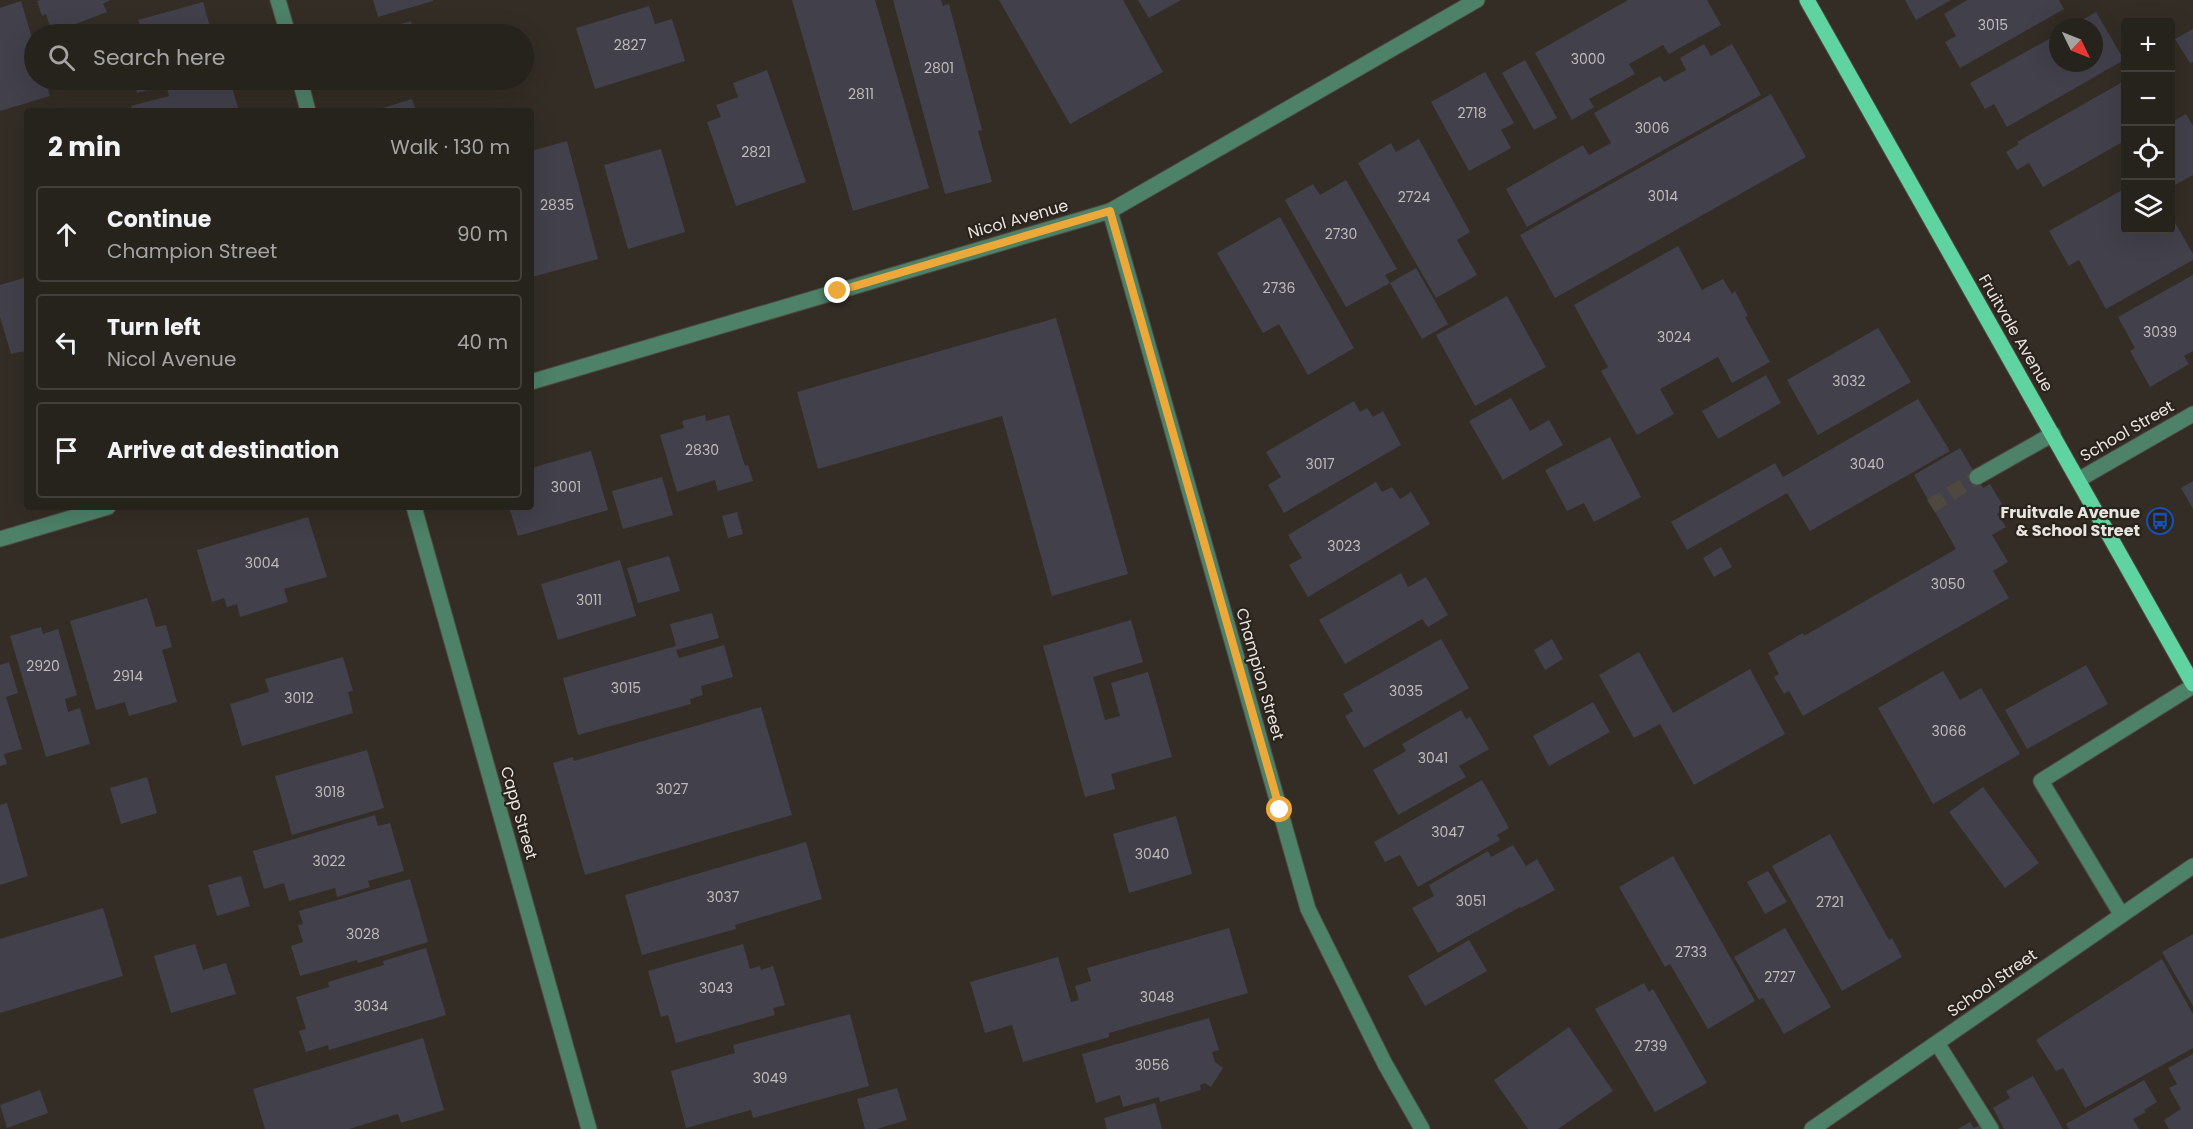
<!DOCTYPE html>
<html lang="en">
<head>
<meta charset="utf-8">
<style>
  body { margin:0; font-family:Poppins,sans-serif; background:#2e2a25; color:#f1f3f6 }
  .controls { position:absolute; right:18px; top:18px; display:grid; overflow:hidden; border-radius:6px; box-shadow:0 6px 24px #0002 }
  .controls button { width:54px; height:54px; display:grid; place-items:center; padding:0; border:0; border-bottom:2px solid #423f3b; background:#26221c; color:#f1f3f6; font:30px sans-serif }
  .compass { position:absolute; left:2049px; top:18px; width:54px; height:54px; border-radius:50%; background:#26221c; box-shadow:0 6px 24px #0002; rotate:133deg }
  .stop { position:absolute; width:18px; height:18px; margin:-14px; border:4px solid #eca93a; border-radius:50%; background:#fff }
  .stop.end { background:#eca93a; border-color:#fff; box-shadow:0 2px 6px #0008 }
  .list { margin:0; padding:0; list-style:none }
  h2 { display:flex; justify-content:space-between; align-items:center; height:78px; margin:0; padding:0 24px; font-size:26px }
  h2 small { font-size:20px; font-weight:400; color:#a4a4a3 }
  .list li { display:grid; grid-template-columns:39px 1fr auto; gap:18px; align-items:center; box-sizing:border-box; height:96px; margin:0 12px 12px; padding:0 12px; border:2px solid #423f3b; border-radius:6px }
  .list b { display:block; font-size:22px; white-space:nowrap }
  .list p { margin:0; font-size:20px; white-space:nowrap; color:#a4a4a3 }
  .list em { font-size:20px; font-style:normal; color:#a4a4a3 }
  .icon { flex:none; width:33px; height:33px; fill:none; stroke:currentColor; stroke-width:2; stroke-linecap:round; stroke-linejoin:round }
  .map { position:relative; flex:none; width:2193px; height:1129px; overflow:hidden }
  .search { position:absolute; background:#26221c; box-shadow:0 6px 24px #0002; left:24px; top:24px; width:510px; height:66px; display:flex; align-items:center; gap:15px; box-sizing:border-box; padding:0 21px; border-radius:33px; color:#a4a4a3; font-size:22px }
  .panel { position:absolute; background:#26221c; box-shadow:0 6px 24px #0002; left:24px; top:108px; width:510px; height:402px; border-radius:6px }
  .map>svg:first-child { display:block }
  .building { fill:#42414b }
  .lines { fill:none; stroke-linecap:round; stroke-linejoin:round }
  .minor-tunnel { stroke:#4e4841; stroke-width:15; stroke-dasharray:15 8; stroke-linecap:butt }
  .minor-casing { stroke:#504a43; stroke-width:17 }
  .major-casing { stroke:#504a43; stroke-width:17 }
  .minor { stroke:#4d8168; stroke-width:15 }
  .major { stroke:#5fd4a0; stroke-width:15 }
  .route { stroke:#eca93a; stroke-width:8 }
  .labels { text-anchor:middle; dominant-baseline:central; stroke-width:4.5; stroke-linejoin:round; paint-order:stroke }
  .number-label { font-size:14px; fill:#bebbba }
  .street-label { font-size:16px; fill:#e8e4df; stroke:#29231c }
  .poi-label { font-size:16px; font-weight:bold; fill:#e8e4df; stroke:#29231c; text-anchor:end }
</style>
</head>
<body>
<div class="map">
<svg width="2193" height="1129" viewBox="0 0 2193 1129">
  <rect width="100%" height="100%" fill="#332d25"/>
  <g class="building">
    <path d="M 40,0 L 110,0 L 103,4 L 107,12 L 52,33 L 46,14 L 42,16 L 37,1 Z"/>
    <path d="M 373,0 L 433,0 L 433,1 L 378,17 Z"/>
    <path d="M 792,0 L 875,0 L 929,188 L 853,211 Z"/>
    <path d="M 893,0 L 941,0 L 943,6 L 949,4 L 982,130 L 978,131 L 992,182 L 945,194 Z"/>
    <path d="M 999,0 L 1123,0 L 1163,72 L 1070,124 Z"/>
    <path d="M 1138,0 L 1181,0 L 1149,18 Z"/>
    <path d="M 1628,0 L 1707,0 L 1721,25 L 1669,54 L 1663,45 L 1629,64 L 1635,74 L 1589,99 L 1594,107 L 1572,120 L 1535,53 Z"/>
    <path d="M 1905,0 L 1951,0 L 1916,20 Z"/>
    <path d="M 1967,0 L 2059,0 L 2064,9 L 1960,68 L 1945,42 L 1956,36 L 1944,14 Z"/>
    <path d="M 21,1 L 34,45 L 34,80 L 45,80 L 50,96 L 0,111 L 0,8 Z"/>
    <path d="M 203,2 L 212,34 L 143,34 L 138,20 Z"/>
    <path d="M 649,6 L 655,24 L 672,19 L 685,61 L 595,89 L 576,28 Z"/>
    <path d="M 2096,12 L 2124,60 L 2007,127 L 1994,104 L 1985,109 L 1970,83 L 2058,34 L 2058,63 L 2094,63 L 2094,27 L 2070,27 Z"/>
    <path d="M 411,21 L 413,29 L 422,27 L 425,34 L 367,34 Z"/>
    <path d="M 2193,29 L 2193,62 L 2190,63 L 2175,39 Z"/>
    <path d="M 1704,44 L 1711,56 L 1732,44 L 1761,95 L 1527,227 L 1506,189 L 1583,145 L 1589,155 L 1611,143 L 1594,113 L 1660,76 L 1664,82 L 1686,70 L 1680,58 Z"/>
    <path d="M 1525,60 L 1557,118 L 1534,130 L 1502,73 Z"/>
    <path d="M 767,70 L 806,182 L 736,206 L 707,122 L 721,117 L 716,105 L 738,97 L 733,83 Z"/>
    <path d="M 1485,72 L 1514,123 L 1501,130 L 1511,148 L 1469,171 L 1431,102 Z"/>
    <path d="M 134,80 L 230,80 L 239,111 L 132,111 L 131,106 L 169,96 L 166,85 L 137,93 Z"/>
    <path d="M 360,80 L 392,80 L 363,89 Z"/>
    <path d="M 2126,80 L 2126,140 L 2043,187 L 2029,163 L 2017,170 L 2006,152 L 2019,144 L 2017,142 Z"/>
    <path d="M 1771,94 L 1806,157 L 1555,298 L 1520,235 Z"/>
    <path d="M 412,99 L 416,111 L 376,111 L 376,110 Z"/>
    <path d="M 2186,114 L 2193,126 L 2193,175 L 2173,186 L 2170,182 L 2170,123 Z"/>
    <path d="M 1419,139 L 1470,232 L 1457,240 L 1477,275 L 1436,298 L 1358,163 L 1391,143 L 1396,152 Z"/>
    <path d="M 567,141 L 598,259 L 532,277 L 531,151 Z"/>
    <path d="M 661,149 L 685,232 L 628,249 L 604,165 Z"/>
    <path d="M 1346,180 L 1397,269 L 1385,275 L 1390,283 L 1346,307 L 1285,200 L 1313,184 L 1320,195 Z"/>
    <path d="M 2126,188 L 2126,230 L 2170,230 L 2170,214 L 2193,254 L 2193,260 L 2106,309 L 2079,260 L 2069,266 L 2049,231 Z"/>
    <path d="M 1280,217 L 1354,348 L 1308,375 L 1279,324 L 1263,333 L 1217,253 Z"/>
    <path d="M 1678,246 L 1702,290 L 1723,279 L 1732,294 L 1735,291 L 1748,316 L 1745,317 L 1770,362 L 1732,383 L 1718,357 L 1660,389 L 1674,414 L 1637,435 L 1601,371 L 1608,367 L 1574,305 Z"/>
    <path d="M 1416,268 L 1448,324 L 1422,339 L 1390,283 Z"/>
    <path d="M 2193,275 L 2193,351 L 2184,356 L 2189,364 L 2150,387 L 2130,351 L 2135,348 L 2118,317 Z"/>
    <path d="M 27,277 L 27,356 L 25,351 L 11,354 L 0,317 L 0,285 Z"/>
    <path d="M 1507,296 L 1546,367 L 1475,406 L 1436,335 Z"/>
    <path d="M 1056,318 L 1128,574 L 1052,596 L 1002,416 L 818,469 L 797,392 Z"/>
    <path d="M 1878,328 L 1911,382 L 1818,435 L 1787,380 Z"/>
    <path d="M 1766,375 L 1781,403 L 1718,439 L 1702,411 Z"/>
    <path d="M 1511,398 L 1530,431 L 1549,420 L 1563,445 L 1503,480 L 1469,421 Z"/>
    <path d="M 1918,399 L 1950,451 L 1810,531 L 1787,493 L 1687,550 L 1671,522 L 1775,463 L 1783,477 Z"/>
    <path d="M 1354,401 L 1360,412 L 1367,408 L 1373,417 L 1383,411 L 1401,445 L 1284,513 L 1268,485 L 1281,477 L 1266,452 Z"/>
    <path d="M 705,415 L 706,421 L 729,415 L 745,466 L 748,465 L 753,481 L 718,491 L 715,480 L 677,492 L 660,435 L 684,428 L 682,421 Z"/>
    <path d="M 1610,437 L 1641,497 L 1594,522 L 1584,503 L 1567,511 L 1545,470 Z"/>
    <path d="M 1960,448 L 1983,488 L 1990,484 L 2005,509 L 1997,514 L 2006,527 L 1992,535 L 2008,562 L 1993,571 L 2009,598 L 1803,716 L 1789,691 L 1784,694 L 1774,677 L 1779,674 L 1768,653 L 1803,633 L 1804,636 L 1956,549 L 1914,475 Z"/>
    <path d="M 591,451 L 608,510 L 518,536 L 509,507 L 531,507 L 531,468 Z"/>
    <path d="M 662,477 L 673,515 L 623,529 L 612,491 Z"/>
    <path d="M 2193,481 L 2193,509 L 2181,488 Z"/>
    <path d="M 1376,482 L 1382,492 L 1392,487 L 1400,499 L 1411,492 L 1430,524 L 1308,597 L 1289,565 L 1302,558 L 1288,535 Z"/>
    <path d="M 737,512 L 743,534 L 728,538 L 722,516 Z"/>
    <path d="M 308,517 L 327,577 L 284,589 L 288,602 L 240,617 L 237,604 L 227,607 L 224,598 L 212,602 L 197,550 Z"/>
    <path d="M 1721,547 L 1732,567 L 1714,577 L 1703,558 Z"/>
    <path d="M 669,556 L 680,591 L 638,603 L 627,568 Z"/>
    <path d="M 620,560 L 636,616 L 558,640 L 541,584 Z"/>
    <path d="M 1401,573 L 1408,587 L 1426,577 L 1448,615 L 1428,627 L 1422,619 L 1345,664 L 1319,620 Z"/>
    <path d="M 147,598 L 156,627 L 166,625 L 172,647 L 162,650 L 177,702 L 129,716 L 125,702 L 96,710 L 70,621 Z"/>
    <path d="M 712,613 L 719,638 L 676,650 L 679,658 L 724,645 L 733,677 L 701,686 L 703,695 L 690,699 L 691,704 L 578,735 L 563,678 L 676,646 L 670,624 Z"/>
    <path d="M 1131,620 L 1143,662 L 1093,677 L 1105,720 L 1120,716 L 1111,683 L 1148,672 L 1172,757 L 1111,774 L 1115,789 L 1085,797 L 1043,646 Z"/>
    <path d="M 41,627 L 43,634 L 58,629 L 77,695 L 65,699 L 68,712 L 80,708 L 90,744 L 46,757 L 10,636 Z"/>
    <path d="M 1441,639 L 1469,688 L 1364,748 L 1345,716 L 1353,711 L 1343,694 Z"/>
    <path d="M 1552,639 L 1563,659 L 1545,670 L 1534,650 Z"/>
    <path d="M 1639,652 L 1673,713 L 1750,669 L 1785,734 L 1694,785 L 1660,724 L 1634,738 L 1599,675 Z"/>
    <path d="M 343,657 L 353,691 L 348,692 L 353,713 L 242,746 L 230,704 L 269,692 L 265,679 Z"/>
    <path d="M 9,662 L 18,693 L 6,697 L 22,749 L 4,754 L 7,764 L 0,766 L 0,665 Z"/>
    <path d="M 2086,665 L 2108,704 L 2027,749 L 2005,710 Z"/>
    <path d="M 1943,671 L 1960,700 L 1981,688 L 2020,754 L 1933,804 L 1878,708 Z"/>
    <path d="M 1593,702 L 1610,732 L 1549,766 L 1533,736 Z"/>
    <path d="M 761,707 L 792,815 L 585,875 L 553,763 L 573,757 L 574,761 Z"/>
    <path d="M 1461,710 L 1466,719 L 1470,717 L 1489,749 L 1459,766 L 1466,777 L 1398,815 L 1373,770 L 1406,751 L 1402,744 Z"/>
    <path d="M 367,750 L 384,808 L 292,835 L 275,776 Z"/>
    <path d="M 147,777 L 157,813 L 121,824 L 110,788 Z"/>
    <path d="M 1482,780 L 1509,828 L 1497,835 L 1500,840 L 1418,887 L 1400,855 L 1385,862 L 1374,842 Z"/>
    <path d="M 1983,787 L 2039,863 L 2005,888 L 1949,812 Z"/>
    <path d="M 7,803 L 28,876 L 0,885 L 0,805 Z"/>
    <path d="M 375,815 L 378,826 L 390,823 L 404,871 L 368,881 L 370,887 L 337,897 L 335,888 L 289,901 L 284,883 L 264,889 L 253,851 Z"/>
    <path d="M 1176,816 L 1192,874 L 1129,893 L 1113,834 Z"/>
    <path d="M 1830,834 L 1889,940 L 1892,938 L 1902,957 L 1842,991 L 1772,866 Z"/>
    <path d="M 806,842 L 822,899 L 735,925 L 736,929 L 642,955 L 625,895 Z"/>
    <path d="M 1513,845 L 1526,866 L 1537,859 L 1555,890 L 1521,908 L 1520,907 L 1438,953 L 1412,908 L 1434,896 L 1429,885 L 1488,851 L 1491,857 Z"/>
    <path d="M 1673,856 L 1755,1001 L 1708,1029 L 1670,964 L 1665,967 L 1619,887 Z"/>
    <path d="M 1768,871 L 1787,902 L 1765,914 L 1747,882 Z"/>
    <path d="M 241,876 L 250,906 L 217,916 L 208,885 Z"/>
    <path d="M 410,879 L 428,942 L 358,963 L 357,960 L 300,976 L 291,946 L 303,942 L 298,925 L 303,924 L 299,911 Z"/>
    <path d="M 103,908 L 123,976 L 0,1013 L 0,939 Z"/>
    <path d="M 1229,928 L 1248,993 L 1109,1033 L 1109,1037 L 1023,1062 L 1012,1025 L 985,1033 L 970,982 L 1058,957 L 1071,1002 L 1079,1000 L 1075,986 L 1091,981 L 1087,968 Z"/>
    <path d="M 1785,928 L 1831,1007 L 1784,1034 L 1763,998 L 1759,1000 L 1734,957 Z"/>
    <path d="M 2193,934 L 2193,1006 L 2162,952 Z"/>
    <path d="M 1469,940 L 1487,971 L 1425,1006 L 1408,976 Z"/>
    <path d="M 195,944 L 203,970 L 226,963 L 236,994 L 171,1013 L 154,956 Z"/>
    <path d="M 743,944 L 750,969 L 760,966 L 761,970 L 773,966 L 785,1005 L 773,1008 L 775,1015 L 676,1043 L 668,1015 L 661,1017 L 648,971 Z"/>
    <path d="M 426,948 L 446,1015 L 329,1050 L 328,1045 L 306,1052 L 299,1031 L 306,1029 L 296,997 L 329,987 L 328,982 L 384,965 L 383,961 Z"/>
    <path d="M 2162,959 L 2193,1014 L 2193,1048 L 2085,1108 L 2063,1068 L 2056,1071 L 2036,1040 Z"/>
    <path d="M 1644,983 L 1649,992 L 1653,989 L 1707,1083 L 1655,1112 L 1595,1009 Z"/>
    <path d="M 850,1014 L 869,1086 L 753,1118 L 751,1110 L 686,1128 L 671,1071 L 735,1053 L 733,1045 Z"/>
    <path d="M 1209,1018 L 1219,1050 L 1212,1052 L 1215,1062 L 1223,1068 L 1211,1087 L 1205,1083 L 1200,1085 L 1201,1090 L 1160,1102 L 1159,1097 L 1123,1107 L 1120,1095 L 1096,1103 L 1082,1054 Z"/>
    <path d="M 1569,1027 L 1613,1091 L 1558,1129 L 1528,1129 L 1494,1080 Z"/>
    <path d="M 423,1038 L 444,1110 L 401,1123 L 398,1114 L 349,1129 L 265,1129 L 253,1089 Z"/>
    <path d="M 2193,1054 L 2193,1129 L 2169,1129 L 2164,1120 L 2181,1109 L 2169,1088 L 2177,1084 L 2168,1068 Z"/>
    <path d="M 2033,1076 L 2063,1129 L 2004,1129 L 1993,1108 L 2010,1098 L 2006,1091 Z"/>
    <path d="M 2144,1080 L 2157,1102 L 2144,1110 L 2146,1112 L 2133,1119 L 2139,1129 L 2069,1129 L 2066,1124 Z"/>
    <path d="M 897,1088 L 907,1120 L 877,1129 L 865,1129 L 857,1099 Z"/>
    <path d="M 40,1090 L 48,1113 L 7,1128 L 0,1105 Z"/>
    <path d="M 1155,1103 L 1162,1129 L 1107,1129 L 1104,1118 Z"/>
    <path d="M 1970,1122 L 1974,1128 L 1980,1125 L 1982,1129 L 1958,1129 Z"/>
  </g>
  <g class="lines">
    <path class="minor-tunnel" d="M 1931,506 L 1977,477"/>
    <defs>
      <g id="minor">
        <path d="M 278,0 L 288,34"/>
        <path d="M 300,80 L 308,111"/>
        <path d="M 1110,211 L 1308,909 L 1385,1064 L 1422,1129"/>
        <path d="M 531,382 L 1110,211 L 1477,0"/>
        <path d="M 1977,477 L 2053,434"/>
        <path d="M 2078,480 L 2193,414"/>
        <path d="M 414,507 L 589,1129"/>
        <path d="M 0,539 L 108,507"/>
        <path d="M 2121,914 L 2041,781 L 2193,686"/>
        <path d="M 1937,1043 L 1991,1129"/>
        <path d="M 1812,1129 L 2193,866"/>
      </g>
      <path id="major" d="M 1807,0 L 2193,684"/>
    </defs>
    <use href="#minor" class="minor-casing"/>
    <use href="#major" class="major-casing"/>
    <use href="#minor" class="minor"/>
    <use href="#major" class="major"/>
  </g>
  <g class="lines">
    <path class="route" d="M 838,291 L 1110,211 L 1280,810"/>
  </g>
  <defs>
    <symbol id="bus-ring" viewBox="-11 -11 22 22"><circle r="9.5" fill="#29231c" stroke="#1a4fb4" stroke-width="1.5"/><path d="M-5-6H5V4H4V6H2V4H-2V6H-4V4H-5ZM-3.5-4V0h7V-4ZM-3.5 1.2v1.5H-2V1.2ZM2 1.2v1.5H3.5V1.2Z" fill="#1a4fb4"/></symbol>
  </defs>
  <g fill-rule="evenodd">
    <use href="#bus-ring" x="2145" y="506" width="30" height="30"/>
  </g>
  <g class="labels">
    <g class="number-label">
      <text x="1993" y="25">3015</text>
      <text x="630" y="45">2827</text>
      <text x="1588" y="59">3000</text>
      <text x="939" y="68">2801</text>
      <text x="861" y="94">2811</text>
      <text x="1472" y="113">2718</text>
      <text x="1652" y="128">3006</text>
      <text x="756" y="152">2821</text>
      <text x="1663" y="196">3014</text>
      <text x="1414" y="197">2724</text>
      <text x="557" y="205">2835</text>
      <text x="1341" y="234">2730</text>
      <text x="1279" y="288">2736</text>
      <text x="2160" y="332">3039</text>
      <text x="1674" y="337">3024</text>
      <text x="1849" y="381">3032</text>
      <text x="702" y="450">2830</text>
      <text x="1320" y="464">3017</text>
      <text x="1867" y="464">3040</text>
      <text x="566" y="487">3001</text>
      <text x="1344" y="546">3023</text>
      <text x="262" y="563">3004</text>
      <text x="1948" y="584">3050</text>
      <text x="589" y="600">3011</text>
      <text x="43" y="666">2920</text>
      <text x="128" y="676">2914</text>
      <text x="626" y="688">3015</text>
      <text x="1406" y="691">3035</text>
      <text x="299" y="698">3012</text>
      <text x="1949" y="731">3066</text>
      <text x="1433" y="758">3041</text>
      <text x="672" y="789">3027</text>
      <text x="330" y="792">3018</text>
      <text x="1448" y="832">3047</text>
      <text x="1152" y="854">3040</text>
      <text x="329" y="861">3022</text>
      <text x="723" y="897">3037</text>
      <text x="1471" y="901">3051</text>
      <text x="1830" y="902">2721</text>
      <text x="363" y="934">3028</text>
      <text x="1691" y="952">2733</text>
      <text x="1780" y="977">2727</text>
      <text x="716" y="988">3043</text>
      <text x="1157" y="997">3048</text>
      <text x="371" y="1006">3034</text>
      <text x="1651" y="1046">2739</text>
      <text x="1152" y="1065">3056</text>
      <text x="770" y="1078">3049</text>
    </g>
    <g class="street-label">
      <text transform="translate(1018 219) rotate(-16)">Nicol Avenue</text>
      <text transform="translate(2016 333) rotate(60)">Fruitvale Avenue</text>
      <text transform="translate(2127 431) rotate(-30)">School Street</text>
      <text transform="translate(1260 674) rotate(74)">Champion Street</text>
      <text transform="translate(519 813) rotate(74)">Capp Street</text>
      <text transform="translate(1992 983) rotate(-35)">School Street</text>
    </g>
    <g class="poi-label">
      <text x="2140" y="512">Fruitvale Avenue<tspan x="2140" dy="18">&amp; School Street</tspan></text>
    </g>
  </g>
</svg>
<div class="controls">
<button>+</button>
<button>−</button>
<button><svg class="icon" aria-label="locate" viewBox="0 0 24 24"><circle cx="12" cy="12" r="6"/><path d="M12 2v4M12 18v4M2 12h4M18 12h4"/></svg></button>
<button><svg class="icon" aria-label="layers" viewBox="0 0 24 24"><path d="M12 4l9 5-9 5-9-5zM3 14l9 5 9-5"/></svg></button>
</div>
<svg class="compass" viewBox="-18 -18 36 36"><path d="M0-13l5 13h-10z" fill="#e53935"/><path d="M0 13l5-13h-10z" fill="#a4a4a3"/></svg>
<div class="stop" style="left:1280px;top:810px"></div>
<div class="stop end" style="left:838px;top:291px"></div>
<div class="search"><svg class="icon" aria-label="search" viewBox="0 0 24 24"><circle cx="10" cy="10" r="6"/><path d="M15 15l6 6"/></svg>Search here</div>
<section class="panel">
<h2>2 min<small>Walk · 130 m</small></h2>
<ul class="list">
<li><svg class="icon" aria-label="ahead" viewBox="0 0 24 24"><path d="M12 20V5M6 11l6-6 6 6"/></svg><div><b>Continue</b><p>Champion Street</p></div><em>90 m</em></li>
<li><svg class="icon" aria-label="left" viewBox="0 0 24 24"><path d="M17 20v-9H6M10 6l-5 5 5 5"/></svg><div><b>Turn left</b><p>Nicol Avenue</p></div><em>40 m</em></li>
<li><svg class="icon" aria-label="arrive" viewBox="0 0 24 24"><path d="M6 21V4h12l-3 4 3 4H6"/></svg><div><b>Arrive at destination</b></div></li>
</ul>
</section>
</div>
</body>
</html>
